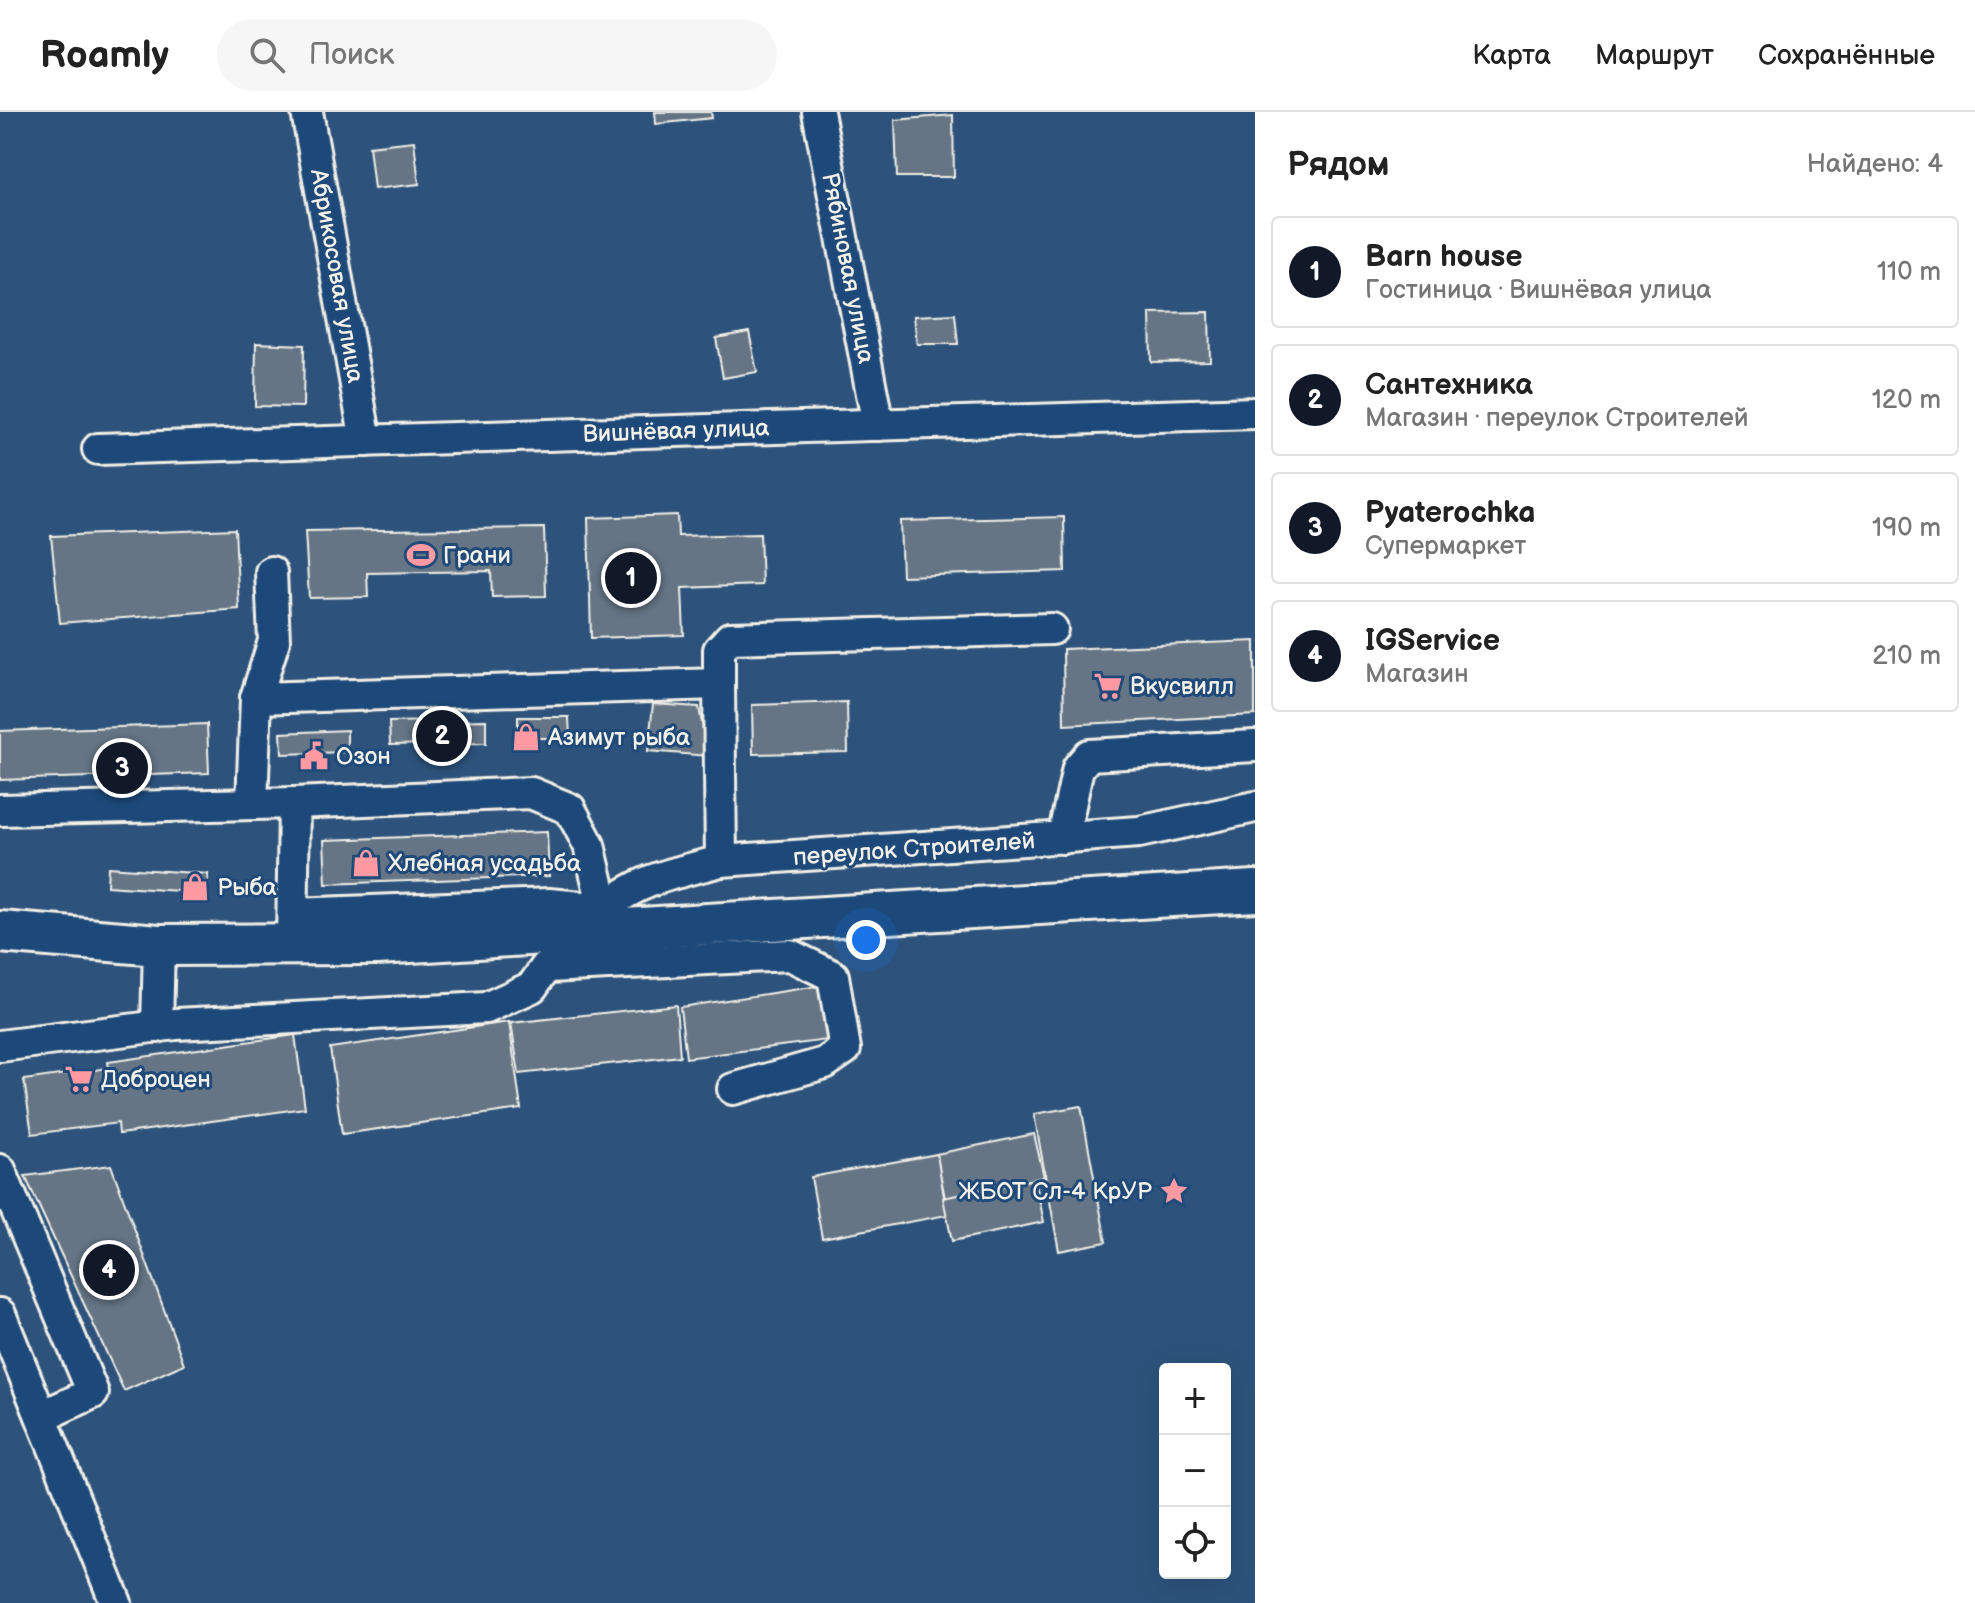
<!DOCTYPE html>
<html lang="ru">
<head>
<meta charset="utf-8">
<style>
  body { margin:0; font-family:"Balsamiq Sans",sans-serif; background:#f6f6f6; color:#222 }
  .controls { position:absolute; right:24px; bottom:24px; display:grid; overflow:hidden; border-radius:8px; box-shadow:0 8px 32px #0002 }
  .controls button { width:72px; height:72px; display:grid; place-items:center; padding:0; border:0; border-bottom:2px solid #e0e0e0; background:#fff; color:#222; font:40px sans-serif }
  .you { position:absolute; left:866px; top:828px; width:28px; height:28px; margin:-20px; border:6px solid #fff; border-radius:50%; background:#1a73e8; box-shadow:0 0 0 12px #1a73e833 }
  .badge { display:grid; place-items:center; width:52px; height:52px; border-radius:50%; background:#111827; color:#fff; font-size:26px; font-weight:700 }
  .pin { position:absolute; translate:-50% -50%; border:4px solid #fff; box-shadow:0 2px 8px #0006 }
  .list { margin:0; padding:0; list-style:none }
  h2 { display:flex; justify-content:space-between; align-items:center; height:104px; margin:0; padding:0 32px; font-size:34px }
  h2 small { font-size:26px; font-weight:400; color:#767676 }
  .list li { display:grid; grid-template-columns:52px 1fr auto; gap:24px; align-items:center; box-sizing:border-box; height:112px; margin:0 16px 16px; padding:0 16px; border:2px solid #e0e0e0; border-radius:8px }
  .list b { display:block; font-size:30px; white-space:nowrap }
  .list p { margin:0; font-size:26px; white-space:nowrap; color:#767676 }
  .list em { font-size:26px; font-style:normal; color:#767676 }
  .icon { flex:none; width:44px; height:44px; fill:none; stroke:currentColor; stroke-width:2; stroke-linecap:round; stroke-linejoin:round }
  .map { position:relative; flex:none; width:1255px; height:1491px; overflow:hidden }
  header { display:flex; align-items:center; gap:48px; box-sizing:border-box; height:112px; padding:0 40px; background:#fff; border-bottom:2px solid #e0e0e0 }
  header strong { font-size:38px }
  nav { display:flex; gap:44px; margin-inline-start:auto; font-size:28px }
  .search { width:560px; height:72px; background:#f6f6f6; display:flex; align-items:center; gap:20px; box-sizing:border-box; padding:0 28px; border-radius:44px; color:#767676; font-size:30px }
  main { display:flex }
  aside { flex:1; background:#fff }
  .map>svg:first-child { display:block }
  .building { fill:#657585; stroke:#f4f1e8; stroke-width:2 }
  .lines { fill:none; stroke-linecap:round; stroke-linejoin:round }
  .minor-casing { stroke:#f4f1e8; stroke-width:36 }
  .major-casing { stroke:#f4f1e8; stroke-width:46 }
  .minor { stroke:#1f4a7a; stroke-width:30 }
  .major { stroke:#1f4a7a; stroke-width:40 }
  .labels { text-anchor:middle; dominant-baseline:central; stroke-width:6; stroke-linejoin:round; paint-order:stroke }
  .street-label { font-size:24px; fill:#f4f1e8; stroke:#1f4a7a }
  .poi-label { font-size:24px; fill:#f4f1e8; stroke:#1f4a7a; text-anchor:start }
</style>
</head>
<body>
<header>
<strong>Roamly</strong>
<div class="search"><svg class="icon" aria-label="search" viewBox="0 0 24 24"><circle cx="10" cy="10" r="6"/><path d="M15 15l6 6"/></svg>Поиск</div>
<nav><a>Карта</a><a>Маршрут</a><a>Сохранённые</a></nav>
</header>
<main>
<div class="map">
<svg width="1255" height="1491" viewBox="0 0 1255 1491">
  <rect width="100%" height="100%" fill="#2d537c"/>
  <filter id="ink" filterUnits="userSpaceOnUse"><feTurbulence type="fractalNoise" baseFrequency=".0125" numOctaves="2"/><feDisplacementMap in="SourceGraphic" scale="16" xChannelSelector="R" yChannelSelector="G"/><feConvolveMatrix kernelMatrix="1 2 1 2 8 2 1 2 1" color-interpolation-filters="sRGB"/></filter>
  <g filter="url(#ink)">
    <g class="building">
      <path d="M 655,0 L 711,0 L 712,6 L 656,12 Z"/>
      <path d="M 953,3 L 954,65 L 897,65 L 895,8 Z"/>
      <path d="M 414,29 L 419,72 L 374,77 L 369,34 Z"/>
      <path d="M 1209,200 L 1210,249 L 1151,250 L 1150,201 Z"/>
      <path d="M 955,202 L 958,232 L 917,232 L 914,204 Z"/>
      <path d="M 749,220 L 757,260 L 723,266 L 716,226 Z"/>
      <path d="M 256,231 L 304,233 L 303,295 L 255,294 Z"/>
      <path d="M 677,403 L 678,424 L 760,422 L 762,473 L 682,476 L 684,523 L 591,526 L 588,406 Z"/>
      <path d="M 1064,405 L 1065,459 L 902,464 L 900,409 Z"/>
      <path d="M 544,416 L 546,484 L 492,485 L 491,459 L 367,461 L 368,485 L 309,486 L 305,419 Z"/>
      <path d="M 235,417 L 239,497 L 60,511 L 51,424 Z"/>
      <path d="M 1255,529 L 1255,603 L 1064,613 L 1063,537 Z"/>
      <path d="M 847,590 L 848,640 L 753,642 L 752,593 Z"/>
      <path d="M 653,592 L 699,595 L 708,644 L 648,639 Z"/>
      <path d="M 518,605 L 569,605 L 570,626 L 518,626 Z"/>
      <path d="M 486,608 L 486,631 L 390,633 L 389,610 Z"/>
      <path d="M 207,612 L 209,661 L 0,668 L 0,619 Z"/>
      <path d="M 347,618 L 347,640 L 282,642 L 281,621 Z"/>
      <path d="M 547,720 L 549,764 L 326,772 L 324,728 Z"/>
      <path d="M 108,755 L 208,762 L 208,781 L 107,774 Z"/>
      <path d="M 819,874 L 828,928 L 686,946 L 680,895 Z"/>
      <path d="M 676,893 L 680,944 L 519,962 L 511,911 Z"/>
      <path d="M 509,910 L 521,997 L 342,1022 L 330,936 Z"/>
      <path d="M 295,923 L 305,996 L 119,1022 L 118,1011 L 32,1022 L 24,968 L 109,956 L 108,950 Z"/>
      <path d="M 1081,994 L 1106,1130 L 1059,1139 L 1034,1002 Z"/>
      <path d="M 1034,1022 L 1044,1065 L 945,1086 L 936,1042 Z"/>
      <path d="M 937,1042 L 947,1103 L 822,1126 L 811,1065 Z"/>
      <path d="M 111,1053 L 184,1252 L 124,1279 L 25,1064 Z"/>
      <path d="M 1035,1067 L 1044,1110 L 952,1129 L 943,1086 Z"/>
    </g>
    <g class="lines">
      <defs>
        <g id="minor">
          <path d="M 307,0 L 366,329"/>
          <path d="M 818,0 L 878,313"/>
          <path d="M 98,337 L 1255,301"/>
          <path d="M 719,572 L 719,538 L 730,526 L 1052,517"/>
          <path d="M 256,586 L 719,572 L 721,749"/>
          <path d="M 252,692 L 256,586 L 274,529 L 271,460"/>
          <path d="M 0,698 L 294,691"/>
          <path d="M 1063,726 L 1078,656 L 1089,643 L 1255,634"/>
          <path d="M 292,831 L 294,691 L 531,681 L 570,697 L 589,733 L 604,797 L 549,792 L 293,802"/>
          <path d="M 549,855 L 790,843 L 833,864 L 845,937 L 825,951 L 733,977"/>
          <path d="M 157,915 L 159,833"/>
          <path d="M 0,934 L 176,912 L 486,896 L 532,875 L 546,855 L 605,820 L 604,797 C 637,767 679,760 721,749 L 1139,720 L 1255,695"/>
          <path d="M 0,1058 L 93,1281 L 42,1304"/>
          <path d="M 0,1202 L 116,1491"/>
        </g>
        <path id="major" d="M 0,820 L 159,833 L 377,832 L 1255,779"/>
      </defs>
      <use href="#minor" class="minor-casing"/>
      <use href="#major" class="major-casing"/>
      <use href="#minor" class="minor"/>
      <use href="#major" class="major"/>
    </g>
  </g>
  <defs>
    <symbol id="stadium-bare" viewBox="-9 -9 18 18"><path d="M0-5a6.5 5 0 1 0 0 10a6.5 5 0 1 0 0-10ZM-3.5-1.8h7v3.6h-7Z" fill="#ff9aa2" stroke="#1f4a7a" stroke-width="2.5" paint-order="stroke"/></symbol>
    <symbol id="supermarket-bare" viewBox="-9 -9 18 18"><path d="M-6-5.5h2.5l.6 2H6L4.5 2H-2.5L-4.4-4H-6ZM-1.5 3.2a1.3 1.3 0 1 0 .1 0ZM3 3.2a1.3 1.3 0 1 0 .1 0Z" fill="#ff9aa2" stroke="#1f4a7a" stroke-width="2.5" paint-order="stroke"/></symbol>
    <symbol id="shop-bare" viewBox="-9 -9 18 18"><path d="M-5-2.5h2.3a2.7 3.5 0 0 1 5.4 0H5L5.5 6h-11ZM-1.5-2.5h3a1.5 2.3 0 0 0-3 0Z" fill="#ff9aa2" stroke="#1f4a7a" stroke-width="2.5" paint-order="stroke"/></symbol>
    <symbol id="civic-bare" viewBox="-9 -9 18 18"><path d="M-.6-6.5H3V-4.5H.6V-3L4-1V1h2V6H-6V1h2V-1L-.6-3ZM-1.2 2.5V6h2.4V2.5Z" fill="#ff9aa2" stroke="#1f4a7a" stroke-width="2.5" paint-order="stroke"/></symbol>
    <symbol id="sight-bare" viewBox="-9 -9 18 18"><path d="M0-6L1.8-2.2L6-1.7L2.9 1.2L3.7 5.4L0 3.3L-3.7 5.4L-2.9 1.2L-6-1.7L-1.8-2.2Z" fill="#ff9aa2" stroke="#1f4a7a" stroke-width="2.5" paint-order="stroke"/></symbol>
  </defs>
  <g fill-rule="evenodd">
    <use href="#stadium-bare" x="401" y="423" width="40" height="40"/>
    <use href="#supermarket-bare" x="1088" y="554" width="40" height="40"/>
    <use href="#shop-bare" x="506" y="605" width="40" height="40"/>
    <use href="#civic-bare" x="294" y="624" width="40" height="40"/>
    <use href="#shop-bare" x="346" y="731" width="40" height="40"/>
    <use href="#shop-bare" x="175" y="755" width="40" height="40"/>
    <use href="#supermarket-bare" x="59" y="947" width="40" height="40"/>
    <use href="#sight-bare" x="1154" y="1059" width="40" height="40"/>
  </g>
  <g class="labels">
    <g class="street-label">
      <text transform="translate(848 156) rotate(79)">Рябиновая улица</text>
      <text transform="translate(337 164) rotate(80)">Абрикосовая улица</text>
      <text transform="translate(676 319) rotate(-2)">Вишнёвая улица</text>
      <text transform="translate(914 737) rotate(-4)">переулок Строителей</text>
    </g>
    <g class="poi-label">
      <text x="443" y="443">Грани</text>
      <text x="1130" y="574">Вкусвилл</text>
      <text x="548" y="625">Азимут рыба</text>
      <text x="336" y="644">Озон</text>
      <text x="388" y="751">Хлебная усадьба</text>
      <text x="217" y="775">Рыба</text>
      <text x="101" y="967">Доброцен</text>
      <text x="1152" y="1079" text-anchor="end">ЖБОТ Сл-4 КрУР</text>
    </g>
  </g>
</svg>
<div class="controls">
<button>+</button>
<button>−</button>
<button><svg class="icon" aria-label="locate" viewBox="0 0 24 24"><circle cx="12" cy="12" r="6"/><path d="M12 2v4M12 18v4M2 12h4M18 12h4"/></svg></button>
</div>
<div class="you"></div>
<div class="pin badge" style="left:631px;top:466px">1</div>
<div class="pin badge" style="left:442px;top:624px">2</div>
<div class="pin badge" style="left:122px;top:656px">3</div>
<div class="pin badge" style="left:109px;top:1158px">4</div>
</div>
<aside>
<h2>Рядом<small>Найдено: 4</small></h2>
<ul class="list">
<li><span class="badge">1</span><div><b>Barn house</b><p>Гостиница · Вишнёвая улица</p></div><em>110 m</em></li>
<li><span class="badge">2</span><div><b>Сантехника</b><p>Магазин · переулок Строителей</p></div><em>120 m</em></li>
<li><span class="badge">3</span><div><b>Pyaterochka</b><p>Супермаркет</p></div><em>190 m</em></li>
<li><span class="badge">4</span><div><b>IGService</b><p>Магазин</p></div><em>210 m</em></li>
</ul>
</aside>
</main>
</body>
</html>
